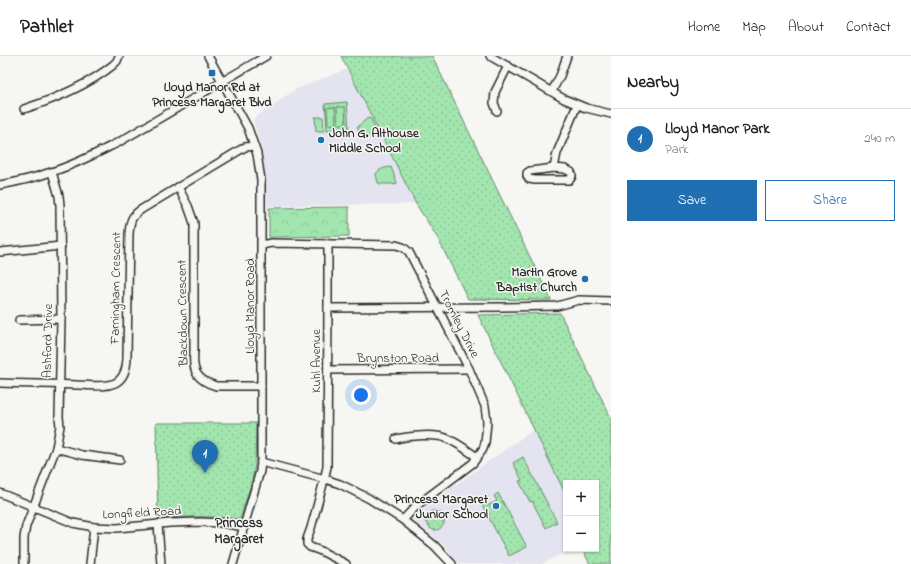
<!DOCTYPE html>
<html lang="en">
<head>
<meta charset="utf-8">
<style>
  body { margin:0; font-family:"Indie Flower",sans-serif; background:#f2f2f2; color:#202124 }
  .controls { position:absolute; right:12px; bottom:12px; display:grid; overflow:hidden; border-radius:0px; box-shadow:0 1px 3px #0004 }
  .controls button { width:36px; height:36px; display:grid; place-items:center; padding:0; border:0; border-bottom:1px solid #e0e0e0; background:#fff; color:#202124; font:20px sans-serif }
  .you { position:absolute; left:361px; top:339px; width:14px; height:14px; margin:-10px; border:3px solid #fff; border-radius:50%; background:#1a73e8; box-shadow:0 0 0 6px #1a73e833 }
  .badge { display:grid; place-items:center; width:26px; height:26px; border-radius:50%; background:#1f6fb2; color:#fff; font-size:13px; font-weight:700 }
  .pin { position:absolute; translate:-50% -33px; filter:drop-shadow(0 1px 2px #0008) }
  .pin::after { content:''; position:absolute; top:21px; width:14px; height:12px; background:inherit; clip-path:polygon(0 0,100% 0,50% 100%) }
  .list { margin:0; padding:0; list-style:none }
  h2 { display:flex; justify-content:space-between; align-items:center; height:52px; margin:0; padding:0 16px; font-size:17px }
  h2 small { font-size:13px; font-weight:400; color:#757577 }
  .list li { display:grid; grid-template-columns:26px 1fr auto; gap:12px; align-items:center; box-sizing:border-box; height:60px; padding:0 16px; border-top:1px solid #e0e0e0 }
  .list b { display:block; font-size:15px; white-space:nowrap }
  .list p { margin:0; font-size:13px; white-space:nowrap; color:#757577 }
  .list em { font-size:13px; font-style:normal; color:#757577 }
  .actions { display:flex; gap:8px; padding:12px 16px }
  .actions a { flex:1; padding:9px 0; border:1px solid #1f6fb2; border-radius:0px; text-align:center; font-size:14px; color:#1f6fb2 }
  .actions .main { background:#1f6fb2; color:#fff }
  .map { position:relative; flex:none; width:611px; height:508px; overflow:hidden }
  header { display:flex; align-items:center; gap:24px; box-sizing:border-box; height:56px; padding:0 20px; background:#fff; border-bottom:1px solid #e0e0e0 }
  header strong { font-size:19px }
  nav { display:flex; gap:22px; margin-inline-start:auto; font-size:14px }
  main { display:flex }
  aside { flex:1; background:#fff }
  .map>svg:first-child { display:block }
  .built { fill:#e4e4f0 }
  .grass { fill:url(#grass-dots); stroke:#66886d }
  .forest { fill:url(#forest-crowns); stroke:#66886d }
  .pitch { fill:#a2e5af; stroke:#66886d }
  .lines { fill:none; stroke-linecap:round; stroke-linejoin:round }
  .minor-casing { stroke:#2b2b2b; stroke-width:10 }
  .minor { stroke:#f6f6f2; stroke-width:7 }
  .poi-dot { fill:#1f6fb2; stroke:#f6f6f2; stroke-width:1.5 }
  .labels { text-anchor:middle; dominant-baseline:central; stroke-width:3; stroke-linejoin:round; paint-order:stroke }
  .poi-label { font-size:13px; font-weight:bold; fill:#2b2b2b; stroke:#f6f6f2; text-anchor:end }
  .street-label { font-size:13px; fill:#2b2b2b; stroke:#f6f6f2 }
  .neighbourhood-label { font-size:14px; font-weight:bold; fill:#2b2b2b; stroke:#f6f6f2 }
</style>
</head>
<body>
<header>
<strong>Pathlet</strong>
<nav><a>Home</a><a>Map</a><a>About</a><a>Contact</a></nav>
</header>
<main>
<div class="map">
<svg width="611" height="508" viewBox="0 0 611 508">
  <defs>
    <pattern id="grass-dots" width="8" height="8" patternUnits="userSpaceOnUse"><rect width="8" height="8" fill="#a2e5af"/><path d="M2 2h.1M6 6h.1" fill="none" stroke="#8cc597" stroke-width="1.8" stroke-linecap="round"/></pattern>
    <pattern id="forest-crowns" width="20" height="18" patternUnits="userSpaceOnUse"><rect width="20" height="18" fill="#a2e5af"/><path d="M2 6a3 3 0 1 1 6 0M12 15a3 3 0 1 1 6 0" fill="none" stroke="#8cc597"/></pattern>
  </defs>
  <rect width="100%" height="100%" fill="#f6f6f2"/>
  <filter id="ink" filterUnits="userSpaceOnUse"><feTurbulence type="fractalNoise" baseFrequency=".025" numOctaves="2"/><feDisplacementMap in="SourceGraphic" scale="8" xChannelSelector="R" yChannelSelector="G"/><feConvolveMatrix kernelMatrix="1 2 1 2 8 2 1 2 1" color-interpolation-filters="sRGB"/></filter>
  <g filter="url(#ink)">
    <g class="built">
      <path d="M 347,13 L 416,148 L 267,150 L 263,99 L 253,63 L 296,33 Z"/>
      <path d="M 534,373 L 566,439 L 566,493 L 571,493 L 542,508 L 459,508 L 444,490 L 410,461 Z"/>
    </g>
    <g class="grass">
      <path d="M 341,0 L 432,0 L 551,244 L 468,243 L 437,181 L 416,148 Z"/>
      <path d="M 347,46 L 349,72 L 327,74 L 325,48 Z"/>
      <path d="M 560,257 L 611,362 L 611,508 L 590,508 L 582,493 L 596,493 L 596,427 L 566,427 L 566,439 L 478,259 Z"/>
      <path d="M 156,367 L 256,367 L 255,409 L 252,425 L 240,463 C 213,460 186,460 158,463 Z"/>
      <path d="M 523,401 L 557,466 L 546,472 L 532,445 L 530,446 L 519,425 L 522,424 L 513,407 Z"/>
      <path d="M 498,437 L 527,491 L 509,500 L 481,447 L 484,445 L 487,450 L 497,445 L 494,440 Z"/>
      <path d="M 434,454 C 455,459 440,481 430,472 C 428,470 426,466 424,464 L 425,461 Z"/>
    </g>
    <path class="forest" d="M 349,151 L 349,180 L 269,181 L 269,152 Z"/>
    <g class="pitch">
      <path d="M 335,51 L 336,68 L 328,69 L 327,52 Z"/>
      <path d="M 337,51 L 345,51 L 346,68 L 338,68 Z"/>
      <path d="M 315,61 L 323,61 L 324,75 L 316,75 Z"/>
      <path d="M 368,62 L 371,63 L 377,76 C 368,81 357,86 358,70 Z"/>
      <path d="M 391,111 L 397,127 L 396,129 L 392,128 L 380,128 L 378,127 L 376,118 C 380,112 385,112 391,111 Z"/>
    </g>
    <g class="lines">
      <defs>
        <g id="minor">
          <path d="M 208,0 L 248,72 L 257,98 L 261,124 L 261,406 L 260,415 L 233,508"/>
          <path d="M 490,0 L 564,43 L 586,52 L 611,58"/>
          <path d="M 552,35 L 560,20 L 567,0"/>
          <path d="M 24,53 C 55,43 87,30 113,9 L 117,5 L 119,0"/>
          <path d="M 497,55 L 494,47 L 495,36 L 508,10"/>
          <path d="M 554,112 L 565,113 L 571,116 C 573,119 572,122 569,124 L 535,124 L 529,123 L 527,120 L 527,117 L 530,115 Z"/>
          <path d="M 554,112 L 557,97 L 577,49"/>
          <path d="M 0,129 C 17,126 34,122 51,116 C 75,109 97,97 119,86 L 266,0"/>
          <path d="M 178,131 L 188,150 L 194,167 L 194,296 C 192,316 197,324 216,330 L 261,330"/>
          <path d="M 328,188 L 328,252 L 327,411 L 322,432 L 311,472 L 307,483 L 307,488 L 310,491 L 321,495 L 346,508"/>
          <path d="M 262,189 L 271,187 L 396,189 L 403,191 L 409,196 L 469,313 L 485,350 L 487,366 L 485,387 L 483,393 L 473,407 L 416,450 L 403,464"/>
          <path d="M 0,196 L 61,190"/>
          <path d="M 328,252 L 504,251 L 557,250 L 579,244 L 611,245"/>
          <path d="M 19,264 L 61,263"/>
          <path d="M 328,314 L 469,313"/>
          <path d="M 0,327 C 26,328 52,328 78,329 C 90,329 104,332 115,327 C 125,322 127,310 127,300 L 129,178 C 130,165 131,160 142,153 L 245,91 L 254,90"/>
          <path d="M 396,383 C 408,380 437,377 448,383 C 458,387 468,395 477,401"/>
          <path d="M 56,392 L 82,399 L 120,404"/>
          <path d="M 261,406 L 325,423 L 340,428 L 368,442 L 403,464 L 435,490 L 452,508"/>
          <path d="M 0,437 L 73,467 L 94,471 L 117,472 L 170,467 L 200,466 L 222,467 L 244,471"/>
          <path d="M 158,468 L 161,508"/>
          <path d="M 24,508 L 24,482 L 26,470 L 56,392 L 60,370 L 59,361 L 61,263 L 60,149 L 59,140 L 52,116"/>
          <path d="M 90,508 L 94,471"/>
        </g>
      </defs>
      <use href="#minor" class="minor-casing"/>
      <use href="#minor" class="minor"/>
    </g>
  </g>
  <g class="poi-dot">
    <rect x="208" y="13" width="8" height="8" rx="2"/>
    <circle cx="321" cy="84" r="4"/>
    <circle cx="585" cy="223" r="4"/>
    <circle cx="496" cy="450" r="4"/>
  </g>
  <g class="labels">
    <g class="poi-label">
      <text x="212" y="31" text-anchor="middle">Lloyd Manor Rd at<tspan x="212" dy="15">Princess Margaret Blvd</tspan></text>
      <text x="329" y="77" text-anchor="start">John G. Althouse<tspan x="329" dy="15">Middle School</tspan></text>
      <text x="577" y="216">Martin Grove<tspan x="577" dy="15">Baptist Church</tspan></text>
      <text x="488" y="443">Princess Margaret<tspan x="488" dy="15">Junior School</tspan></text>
    </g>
    <g class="street-label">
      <text transform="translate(116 232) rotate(-89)">Farningham Crescent</text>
      <text transform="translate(250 250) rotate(-90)">Lloyd Manor Road</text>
      <text transform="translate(183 257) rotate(-91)">Blackdown Crescent</text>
      <text transform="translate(459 268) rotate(63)">Tromley Drive</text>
      <text transform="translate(48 285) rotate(-89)">Ashford Drive</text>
      <text x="398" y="302">Brynston Road</text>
      <text transform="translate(316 305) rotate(-90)">Kuhl Avenue</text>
      <text transform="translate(142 457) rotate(-3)">Longfield Road</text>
    </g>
    <g class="neighbourhood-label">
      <text x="239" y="467">Princess<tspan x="239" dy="16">Margaret</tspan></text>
    </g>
  </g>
</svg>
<div class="controls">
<button>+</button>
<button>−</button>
</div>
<div class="you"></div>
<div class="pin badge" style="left:205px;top:417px">1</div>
</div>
<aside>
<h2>Nearby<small></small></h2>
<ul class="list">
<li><span class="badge">1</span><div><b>Lloyd Manor Park</b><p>Park</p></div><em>240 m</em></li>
</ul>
<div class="actions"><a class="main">Save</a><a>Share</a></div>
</aside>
</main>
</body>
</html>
